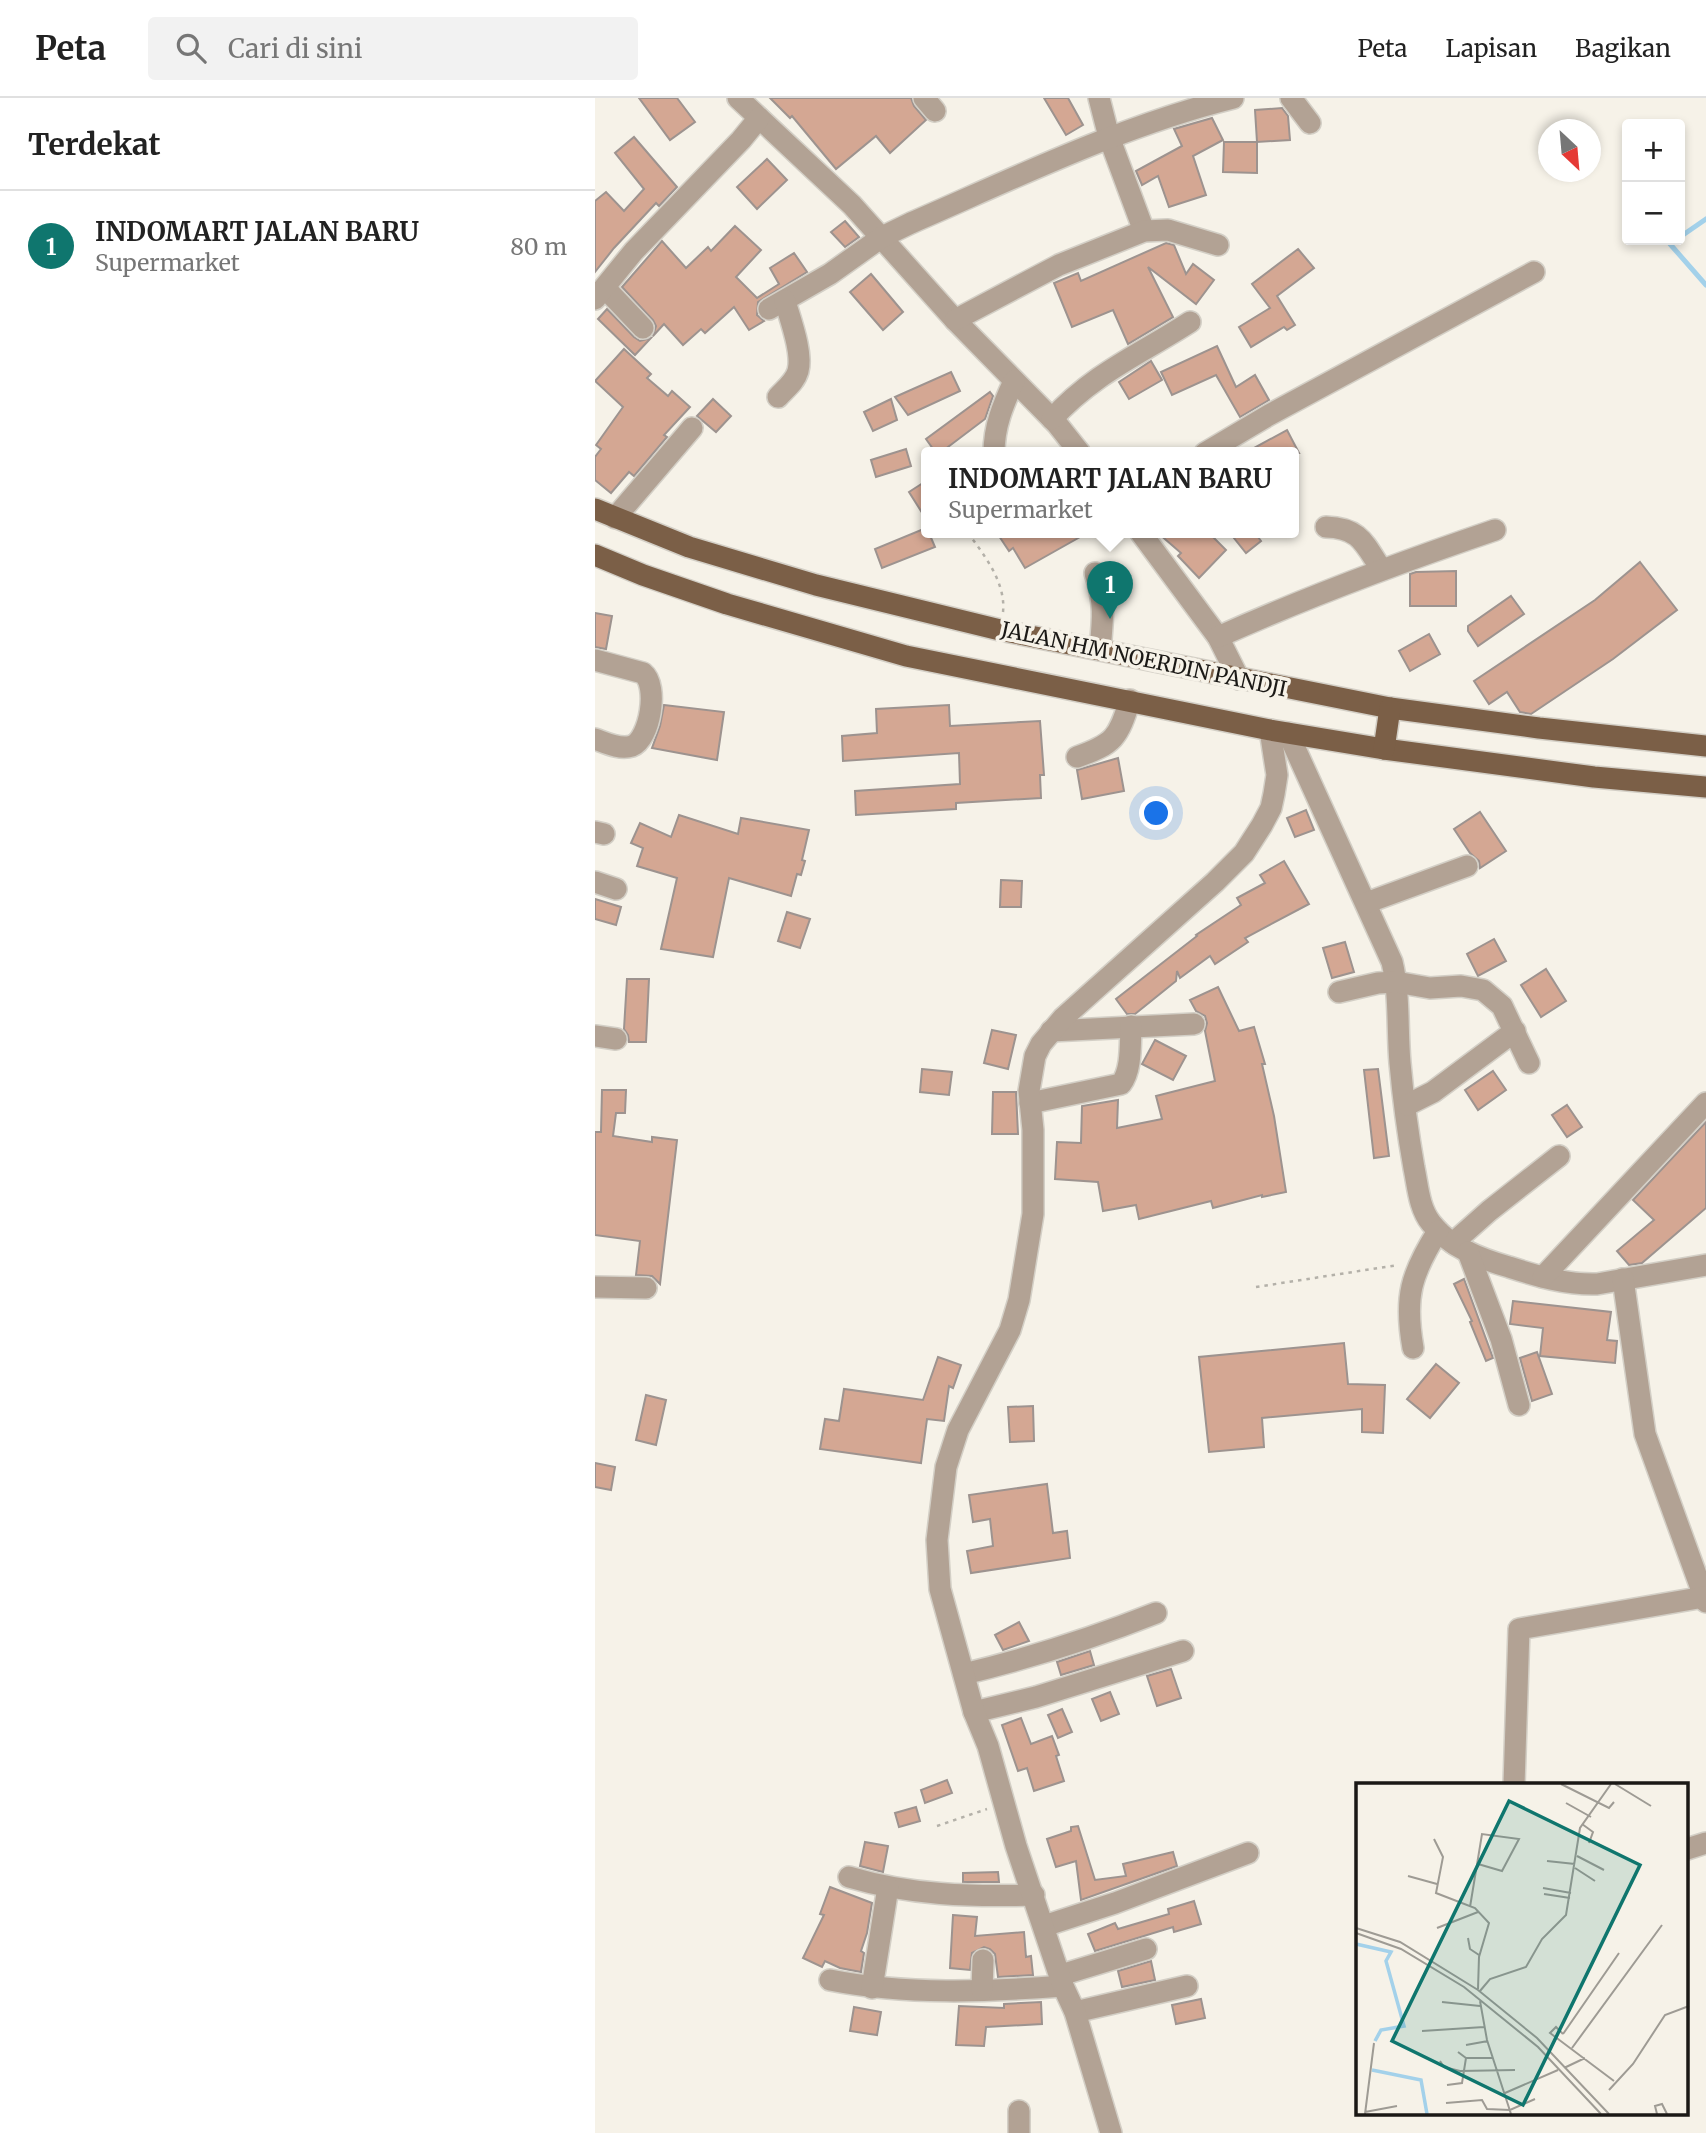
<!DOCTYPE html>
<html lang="id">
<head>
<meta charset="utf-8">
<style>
  body { margin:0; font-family:Merriweather,serif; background:#f2f2f2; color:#222 }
  .controls { position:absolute; right:21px; top:21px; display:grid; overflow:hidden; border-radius:7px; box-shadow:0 4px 10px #0003 }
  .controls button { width:63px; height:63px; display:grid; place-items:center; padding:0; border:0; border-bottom:2px solid #e0e0e0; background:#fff; color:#222; font:35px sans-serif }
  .compass { position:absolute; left:943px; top:21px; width:63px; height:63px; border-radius:50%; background:#fff; box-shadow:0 4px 10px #0003; rotate:154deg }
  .you { position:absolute; left:562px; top:716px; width:24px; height:24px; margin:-18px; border:5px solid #fff; border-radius:50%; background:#1a73e8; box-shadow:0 0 0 10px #1a73e833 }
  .badge { display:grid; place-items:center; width:46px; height:46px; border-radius:50%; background:#0f766e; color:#fff; font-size:23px; font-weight:700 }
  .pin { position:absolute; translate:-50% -58px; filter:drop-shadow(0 2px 4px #0008) }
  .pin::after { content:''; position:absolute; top:37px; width:24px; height:21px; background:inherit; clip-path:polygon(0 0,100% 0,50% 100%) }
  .popup { position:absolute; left:326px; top:349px; width:378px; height:91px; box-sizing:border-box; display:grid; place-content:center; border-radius:7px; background:#fff; filter:drop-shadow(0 2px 5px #0005); font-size:23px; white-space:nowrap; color:#767676 }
  .popup b { font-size:26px; color:#222 }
  .popup::after { content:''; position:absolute; left:50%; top:100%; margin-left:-14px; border:14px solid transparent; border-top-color:#fff }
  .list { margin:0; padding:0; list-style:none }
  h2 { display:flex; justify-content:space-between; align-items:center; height:91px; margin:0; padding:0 28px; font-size:30px }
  h2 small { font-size:23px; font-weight:400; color:#767676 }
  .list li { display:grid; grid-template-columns:46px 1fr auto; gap:21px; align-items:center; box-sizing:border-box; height:112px; padding:0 28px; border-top:2px solid #e0e0e0 }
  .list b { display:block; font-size:26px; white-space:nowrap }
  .list p { margin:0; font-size:23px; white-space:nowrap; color:#767676 }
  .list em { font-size:23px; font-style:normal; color:#767676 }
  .icon { flex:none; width:38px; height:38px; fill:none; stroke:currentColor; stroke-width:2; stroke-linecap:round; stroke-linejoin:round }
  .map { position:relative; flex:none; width:1111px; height:2035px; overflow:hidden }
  header { display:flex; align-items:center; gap:42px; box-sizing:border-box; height:98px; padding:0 35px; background:#fff; border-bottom:2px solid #e0e0e0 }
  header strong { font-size:33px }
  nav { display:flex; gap:38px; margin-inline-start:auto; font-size:24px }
  .search { width:490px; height:63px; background:#f2f2f2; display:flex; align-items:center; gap:18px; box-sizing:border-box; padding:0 24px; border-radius:7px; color:#767676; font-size:26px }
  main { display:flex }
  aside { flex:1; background:#fff }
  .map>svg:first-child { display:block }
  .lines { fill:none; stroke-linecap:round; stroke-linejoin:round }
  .stream { stroke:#a3d1ea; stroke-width:5 }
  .building { fill:#d4a793; stroke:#9d938f; stroke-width:2 }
  .minor-casing { stroke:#d3cfc6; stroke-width:24 }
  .major-casing { stroke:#d3cfc6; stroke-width:24 }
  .path { stroke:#b4b1a9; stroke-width:2.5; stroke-dasharray:3.5 5; stroke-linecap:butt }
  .minor { stroke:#b2a294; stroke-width:21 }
  .major { stroke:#7b5f47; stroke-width:21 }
  .labels { text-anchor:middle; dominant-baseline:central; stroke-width:7; stroke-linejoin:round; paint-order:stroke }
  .street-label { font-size:21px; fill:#1b1916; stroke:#f6f2e8 }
  .inset-river { fill:none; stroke:#a3d1ea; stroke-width:3.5 }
  .inset-road { fill:none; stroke:#9e9b94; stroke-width:2 }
  .view { fill:#0f766e; fill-opacity:0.15; stroke:#0f766e; stroke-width:3.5 }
  .inset-edge { fill:none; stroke:#1b1916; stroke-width:3.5 }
</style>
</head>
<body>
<header>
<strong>Peta</strong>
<div class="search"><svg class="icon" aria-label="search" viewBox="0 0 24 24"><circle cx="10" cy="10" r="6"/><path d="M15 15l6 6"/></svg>Cari di sini</div>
<nav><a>Peta</a><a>Lapisan</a><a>Bagikan</a></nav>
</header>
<main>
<aside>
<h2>Terdekat<small></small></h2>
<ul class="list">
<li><span class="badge">1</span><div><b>INDOMART JALAN BARU</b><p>Supermarket</p></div><em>80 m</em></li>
</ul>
</aside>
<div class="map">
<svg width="1111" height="2035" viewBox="0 0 1111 2035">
  <rect width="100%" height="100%" fill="#f6f2e8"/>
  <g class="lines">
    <g class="stream">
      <path d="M 1085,139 L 1111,121"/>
      <path d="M 1081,142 L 1075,146 L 1111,187"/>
    </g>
  </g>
  <g class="building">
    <path d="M 44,0 L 82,0 L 100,24 L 75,42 Z"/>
    <path d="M 175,0 L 316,0 L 319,8 L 331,22 L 295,55 L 281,38 L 241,71 L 197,18 L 195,20 Z"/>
    <path d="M 449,0 L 473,0 L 488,27 L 471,37 Z"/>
    <path d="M 687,10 L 693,18 L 695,42 L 662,44 L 660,12 Z"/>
    <path d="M 617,20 L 628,42 L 598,58 L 611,97 L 574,109 L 563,78 L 547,87 L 541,73 L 587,48 L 579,31 Z"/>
    <path d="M 39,39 L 82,89 L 64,108 L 61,105 L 19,150 L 0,174 L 0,103 L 11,94 L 29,113 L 49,91 L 20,55 Z"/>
    <path d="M 629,44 L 662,44 L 662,75 L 628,74 Z"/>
    <path d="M 172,61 L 192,82 L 162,111 L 142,89 Z"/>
    <path d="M 250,123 L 264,139 L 250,149 L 236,134 Z"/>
    <path d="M 140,128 L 166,152 L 141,179 L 162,200 L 184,186 L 175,170 L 199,155 L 212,174 L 163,204 L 162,217 L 169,223 L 154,232 L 139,209 L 110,235 L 106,231 L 88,247 L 69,226 L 58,238 L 61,228 L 58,222 L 27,189 L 67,143 L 91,170 L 113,149 L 116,153 Z"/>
    <path d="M 571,145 L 579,147 L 591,176 L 598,166 L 619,182 L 601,206 L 553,169 L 578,219 L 533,246 L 518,212 L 477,229 L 459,185 L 483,175 L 486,183 Z"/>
    <path d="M 703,151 L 719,170 L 682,198 L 700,227 L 692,232 L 689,229 L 656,249 L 644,229 L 675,210 L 657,186 Z"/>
    <path d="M 276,176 L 308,214 L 288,232 L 255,194 Z"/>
    <path d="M 12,211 L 39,239 L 45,243 L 56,240 L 40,257 L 3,221 Z"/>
    <path d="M 622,248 L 641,289 L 660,277 L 674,302 L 645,319 L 621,277 L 577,297 L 566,274 Z"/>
    <path d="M 29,251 L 56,276 L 52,280 L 73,298 L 77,293 L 95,309 L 69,337 L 72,339 L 39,378 L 34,374 L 16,395 L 0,382 L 0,359 L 6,351 L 1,347 L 28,309 L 0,283 Z"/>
    <path d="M 556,263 L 567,282 L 534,301 L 524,284 Z"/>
    <path d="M 356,274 L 365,293 L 313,317 L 300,299 Z"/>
    <path d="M 395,294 L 398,298 L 390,321 L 345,355 L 341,355 L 331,341 Z"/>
    <path d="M 118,301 L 136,318 L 121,334 L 102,318 Z"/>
    <path d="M 296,301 L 302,322 L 278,333 L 269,314 Z"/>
    <path d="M 692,332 L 704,355 L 650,355 Z"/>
    <path d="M 311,351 L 316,368 L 281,379 L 276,362 Z"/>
    <path d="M 331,383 L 331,421 L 314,394 Z"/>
    <path d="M 331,430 L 331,435 L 334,435 L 340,449 L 287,470 L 280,451 Z"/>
    <path d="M 402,435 L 492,435 L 430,470 L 418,450 L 414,453 Z"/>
    <path d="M 563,435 L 614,435 L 631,452 L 604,480 L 583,458 L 586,455 Z"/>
    <path d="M 635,435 L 660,435 L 666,443 L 651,455 Z"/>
    <path d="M 1045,464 L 1082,512 L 1018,561 L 936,616 L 925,614 L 912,594 L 894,606 L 879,583 L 1000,502 Z"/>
    <path d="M 861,473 L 861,508 L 815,508 L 815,476 L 821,474 Z"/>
    <path d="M 916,498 L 929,516 L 883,548 L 873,533 L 873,528 Z"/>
    <path d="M 0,515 L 17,518 L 11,551 L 0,549 Z"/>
    <path d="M 834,536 L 845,556 L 815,573 L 804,553 Z"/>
    <path d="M 69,607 L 129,614 L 122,662 L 57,650 L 65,628 Z"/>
    <path d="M 354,607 L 355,628 L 445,623 L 449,677 L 445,677 L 446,700 L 361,705 L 361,711 L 261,717 L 260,693 L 365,686 L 364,655 L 248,663 L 247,638 L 282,635 L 281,611 Z"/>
    <path d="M 523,660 L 529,693 L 487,701 L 482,672 Z"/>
    <path d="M 711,712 L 719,732 L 700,739 L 692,720 Z"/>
    <path d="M 885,714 L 911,753 L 885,770 L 884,763 L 875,755 L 859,731 Z"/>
    <path d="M 84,717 L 143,736 L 146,720 L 214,732 L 207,762 L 210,763 L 206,777 L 202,776 L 196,798 L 134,780 L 118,859 L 66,851 L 82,780 L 42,768 L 48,750 L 36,745 L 45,725 L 76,739 Z"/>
    <path d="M 689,763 L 714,806 L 650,840 L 653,844 L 620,866 L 615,858 L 585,880 L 582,873 L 581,883 L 540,916 L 532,916 L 521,901 L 602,838 L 601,837 L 646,807 L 642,800 L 670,785 L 665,777 Z"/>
    <path d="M 406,782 L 427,783 L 426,809 L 405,809 Z"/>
    <path d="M 0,801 L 26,809 L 21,827 L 0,821 Z"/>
    <path d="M 192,814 L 215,821 L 205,850 L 183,843 Z"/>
    <path d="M 899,841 L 911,863 L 883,878 L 872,856 Z"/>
    <path d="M 750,844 L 759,874 L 737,880 L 728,850 Z"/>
    <path d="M 951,871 L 971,903 L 946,919 L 926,887 Z"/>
    <path d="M 32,881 L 54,881 L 51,944 L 34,944 L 33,937 L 29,931 Z"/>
    <path d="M 623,889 L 644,933 L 659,929 L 670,966 L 667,966 L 679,1018 L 691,1094 L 667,1099 L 667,1097 L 618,1110 L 616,1103 L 544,1121 L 541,1107 L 508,1113 L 503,1084 L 460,1081 L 462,1044 L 486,1045 L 487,1008 L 523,1002 L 522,1030 L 567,1021 L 561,998 L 620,983 L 610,933 L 612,925 L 610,918 L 601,913 L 595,902 Z"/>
    <path d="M 397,932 L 421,937 L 413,971 L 389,965 Z"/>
    <path d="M 560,942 L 591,958 L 578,982 L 547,966 Z"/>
    <path d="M 327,971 L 357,974 L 354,997 L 325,994 Z"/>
    <path d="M 783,971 L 794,1058 L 779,1060 L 769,972 Z"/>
    <path d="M 898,973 L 911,992 L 883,1012 L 870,992 Z"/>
    <path d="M 7,992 L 31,992 L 30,1015 L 21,1015 L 18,1038 L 57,1044 L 57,1039 L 82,1042 L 65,1186 L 57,1178 L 41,1177 L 45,1143 L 0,1137 L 0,1034 L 6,1034 Z"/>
    <path d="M 398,994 L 421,994 L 423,1036 L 397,1036 Z"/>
    <path d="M 972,1007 L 987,1029 L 972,1039 L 957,1017 Z"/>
    <path d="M 1111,1024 L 1111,1110 L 1047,1165 L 1034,1167 L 1022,1153 L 1059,1122 L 1038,1102 Z"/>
    <path d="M 869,1181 L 898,1260 L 891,1263 L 875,1224 L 877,1223 L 859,1186 Z"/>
    <path d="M 918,1203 L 1016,1214 L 1012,1242 L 1022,1243 L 1020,1265 L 945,1258 L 948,1230 L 915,1226 Z"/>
    <path d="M 749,1245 L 753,1286 L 790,1287 L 788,1335 L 767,1334 L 767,1311 L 667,1320 L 669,1349 L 614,1354 L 604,1259 Z"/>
    <path d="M 942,1254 L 957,1296 L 937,1303 L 925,1260 Z"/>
    <path d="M 343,1259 L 366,1267 L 358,1290 L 354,1288 L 349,1323 L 332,1321 L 326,1365 L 225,1351 L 230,1321 L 244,1323 L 249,1291 L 328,1302 Z"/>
    <path d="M 841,1266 L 864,1285 L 835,1320 L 812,1301 Z"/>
    <path d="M 51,1297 L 71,1302 L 61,1347 L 41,1342 Z"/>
    <path d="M 438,1308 L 439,1343 L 415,1344 L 413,1309 Z"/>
    <path d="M 0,1365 L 20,1369 L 16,1392 L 0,1389 Z"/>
    <path d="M 452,1386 L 458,1435 L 472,1433 L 475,1460 L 376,1475 L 372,1453 L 398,1448 L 395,1421 L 378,1424 L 374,1397 Z"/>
    <path d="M 424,1524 L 434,1543 L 408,1552 L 400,1537 Z"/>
    <path d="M 495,1553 L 499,1567 L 466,1577 L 462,1564 Z"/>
    <path d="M 576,1571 L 586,1600 L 562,1608 L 552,1578 Z"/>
    <path d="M 515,1594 L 524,1616 L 506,1623 L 497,1601 Z"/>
    <path d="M 467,1611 L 477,1634 L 463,1640 L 453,1617 Z"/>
    <path d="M 426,1620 L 436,1646 L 457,1638 L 464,1657 L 461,1658 L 469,1683 L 439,1693 L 432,1670 L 423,1673 L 407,1627 Z"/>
    <path d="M 352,1682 L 357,1695 L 330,1705 L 326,1692 Z"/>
    <path d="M 321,1709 L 325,1723 L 304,1729 L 300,1715 Z"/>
    <path d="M 483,1728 L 500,1782 L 531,1778 L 528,1766 L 578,1754 L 582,1768 L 486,1802 L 481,1763 L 461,1769 L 452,1741 L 476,1733 L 476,1729 Z"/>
    <path d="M 270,1744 L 293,1748 L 288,1774 L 265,1768 Z"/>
    <path d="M 403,1774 L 404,1784 L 368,1784 L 368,1775 Z"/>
    <path d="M 235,1789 L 277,1805 L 272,1835 L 266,1853 L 269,1855 L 266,1874 L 245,1870 L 230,1863 L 227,1869 L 208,1860 L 229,1817 L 225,1816 Z"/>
    <path d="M 599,1803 L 606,1826 L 579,1834 L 578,1829 L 500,1853 L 493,1836 L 520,1825 L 523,1831 L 574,1816 L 573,1811 Z"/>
    <path d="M 358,1817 L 382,1819 L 380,1838 L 429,1834 L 431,1859 L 436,1858 L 438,1877 L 403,1879 L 400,1856 L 395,1851 L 389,1849 L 377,1855 L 375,1872 L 355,1870 Z"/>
    <path d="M 556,1863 L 560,1882 L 527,1889 L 523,1873 Z"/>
    <path d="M 606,1901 L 610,1920 L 581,1926 L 577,1907 Z"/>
    <path d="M 446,1904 L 447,1926 L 391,1929 L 389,1948 L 361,1947 L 364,1908 L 409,1910 L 409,1906 Z"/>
    <path d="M 259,1909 L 286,1914 L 282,1937 L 255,1933 Z"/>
  </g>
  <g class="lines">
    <defs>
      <g id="minor">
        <path d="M 143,0 L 257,107 L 360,222 L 462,326 L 485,355"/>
        <path d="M 329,0 L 340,13"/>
        <path d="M 504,0 L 514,39 L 549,133"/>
        <path d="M 696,0 L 715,25"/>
        <path d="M 10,190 L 48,230"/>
        <path d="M 0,201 L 39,153 L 146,42 L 164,20"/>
        <path d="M 174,211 L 235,176 L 287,139 L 316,125 C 422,79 526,28 638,0"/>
        <path d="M 360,222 L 464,167 L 549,133 L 573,132 L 623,147"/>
        <path d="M 183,299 C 190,291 200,284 203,273 C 208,255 195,221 190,203"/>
        <path d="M 457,321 C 499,275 544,257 595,224"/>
        <path d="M 399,355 C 399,328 408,307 419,283"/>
        <path d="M 610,355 L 674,317 L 939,174"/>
        <path d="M 20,420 L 97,330"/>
        <path d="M 731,429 C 765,430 769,445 786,471"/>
        <path d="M 546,435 L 623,539 L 644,581"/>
        <path d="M 500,475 C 510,504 508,522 505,551"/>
        <path d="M 623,539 C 714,498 806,464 900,432"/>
        <path d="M 0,562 L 48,575 C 64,588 55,641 37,648 C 25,652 11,645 0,641"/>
        <path d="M 693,635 L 797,864 C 805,897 802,931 805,965 C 808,999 813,1036 819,1070 C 823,1089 824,1110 836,1125 C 854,1149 886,1161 914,1169 C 942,1178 971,1187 1002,1186 L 1111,1167"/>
        <path d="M 482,659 C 519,646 523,640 535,602"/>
        <path d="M 0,734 L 9,736"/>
        <path d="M 0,784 L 21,791"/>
        <path d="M 771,805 L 872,768"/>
        <path d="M 744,894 L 783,885 L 801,884 L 835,890 L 866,888 L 888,892 L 907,908 L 934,965"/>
        <path d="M 456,933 L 599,926"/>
        <path d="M 0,938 L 21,941"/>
        <path d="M 435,1005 L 526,986 C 537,971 535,947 536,928"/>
        <path d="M 812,1007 L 838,994 L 920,933"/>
        <path d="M 858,1145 L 894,1113 L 964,1058"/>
        <path d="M 873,1154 L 906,1241 L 924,1307"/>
        <path d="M 948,1179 L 1111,1005"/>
        <path d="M 1028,1181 L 1050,1336 L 1111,1504"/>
        <path d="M 0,1189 L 51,1190"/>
        <path d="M 818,1250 C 809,1199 816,1176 843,1133"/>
        <path d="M 369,1576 C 435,1560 498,1540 561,1515"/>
        <path d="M 379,1614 L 441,1599 L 588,1553"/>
        <path d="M 919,1687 L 924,1531 L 1109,1499"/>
        <path d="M 1092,1751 L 1111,1745"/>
        <path d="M 254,1779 C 314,1797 376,1799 439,1797"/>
        <path d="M 449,1828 L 520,1805 L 653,1755"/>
        <path d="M 466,1877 L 551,1851"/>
        <path d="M 235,1882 C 311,1897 391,1894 468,1888"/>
        <path d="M 277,1890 L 293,1789"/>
        <path d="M 387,1892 L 388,1862"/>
        <path d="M 480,1914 L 592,1888"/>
        <path d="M 424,2013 L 424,2035"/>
        <path d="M 516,2035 L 480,1914 L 468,1888 L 421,1748 L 393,1648 L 379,1614 L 345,1491 L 342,1442 L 351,1369 L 363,1332 L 415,1232 L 424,1202 L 438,1116 L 438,1032 L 434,993 L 440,958 L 446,946 L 468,920 L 620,784 L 649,755 L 667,727 L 676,710 L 679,696 L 682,677 L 675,632"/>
      </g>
      <g id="major">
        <path d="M 0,411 L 94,449 L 221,487 L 405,532 L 795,610 L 944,630 L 1111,648"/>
        <path d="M 0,457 L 48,477 L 132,506 L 311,558 L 675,632 L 789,651 L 999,679 L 1111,689"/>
        <path d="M 789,651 L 795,610"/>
      </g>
    </defs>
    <use href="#minor" class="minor-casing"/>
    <use href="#major" class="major-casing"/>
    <g class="path">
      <path d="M 373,435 C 390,458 411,485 408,514"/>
      <path d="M 661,1189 L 803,1167"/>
      <path d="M 342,1728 L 392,1711"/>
    </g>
    <use href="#minor" class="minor"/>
    <use href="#major" class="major"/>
  </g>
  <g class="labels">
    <g class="street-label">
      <text transform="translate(549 561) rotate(12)">JALAN HM NOERDIN PANDJI</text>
    </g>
  </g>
  <g transform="translate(761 1685)">
    <rect width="332" height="332" fill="#f6f2e8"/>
    <path class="inset-river" d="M 0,161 L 35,169 L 30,178 L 48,243 L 25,247 L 19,258M 16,287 L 65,297 L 71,331"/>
    <path class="inset-road" d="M 205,1 L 253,25 L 258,19M 259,1 L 295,23M 210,20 L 235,34M 226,41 L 237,49 L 233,60M 78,56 L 87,74 L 80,110 L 119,125 L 133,140 L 123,174 L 122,206M 221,73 L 248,87M 191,78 L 219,81M 219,85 L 239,98M 52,93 L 81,101M 187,105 L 215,110M 188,111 L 214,115M 114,124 L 126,51 L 163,56 L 146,88 L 122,81M 0,145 L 44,159 L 122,207 L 181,255 L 253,331M 81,145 L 122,129M 0,150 L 45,166 L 108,204 L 182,264 L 245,331M 112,155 L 114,166 L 123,172M 124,208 L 134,196 L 170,184 L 186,156 L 210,132 L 224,45 L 255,1M 124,218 L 131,257 L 155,331M 86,219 L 124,223M 66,248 L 128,244M 207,251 L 200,244 L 194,250 L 258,298M 207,251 L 263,170M 110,262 L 132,258M 216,265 L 306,142M 102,269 L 110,275 L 137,275M 84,278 L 88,284 L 104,288 L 159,287M 208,285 L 229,275M 91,302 L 106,300 L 110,275M 253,307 L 277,281 L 309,232 L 333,223M 149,310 L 202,287M 90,320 L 126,317 L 131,326 L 154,327 L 179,316M 9,329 L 41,323M 9,331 L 18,260M 301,331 L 299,323 L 306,321 L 311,331"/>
    <path class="view" d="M 153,18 L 284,82 L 167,322 L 36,258 Z"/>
    <rect width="332" height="332" class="inset-edge"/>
  </g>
</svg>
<div class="controls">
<button>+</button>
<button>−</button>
</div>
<svg class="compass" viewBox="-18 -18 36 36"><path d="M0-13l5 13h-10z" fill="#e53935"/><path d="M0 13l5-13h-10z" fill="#767676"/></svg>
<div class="you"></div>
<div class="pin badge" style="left:515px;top:521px">1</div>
<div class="popup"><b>INDOMART JALAN BARU</b>Supermarket</div>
</div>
</main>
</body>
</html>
